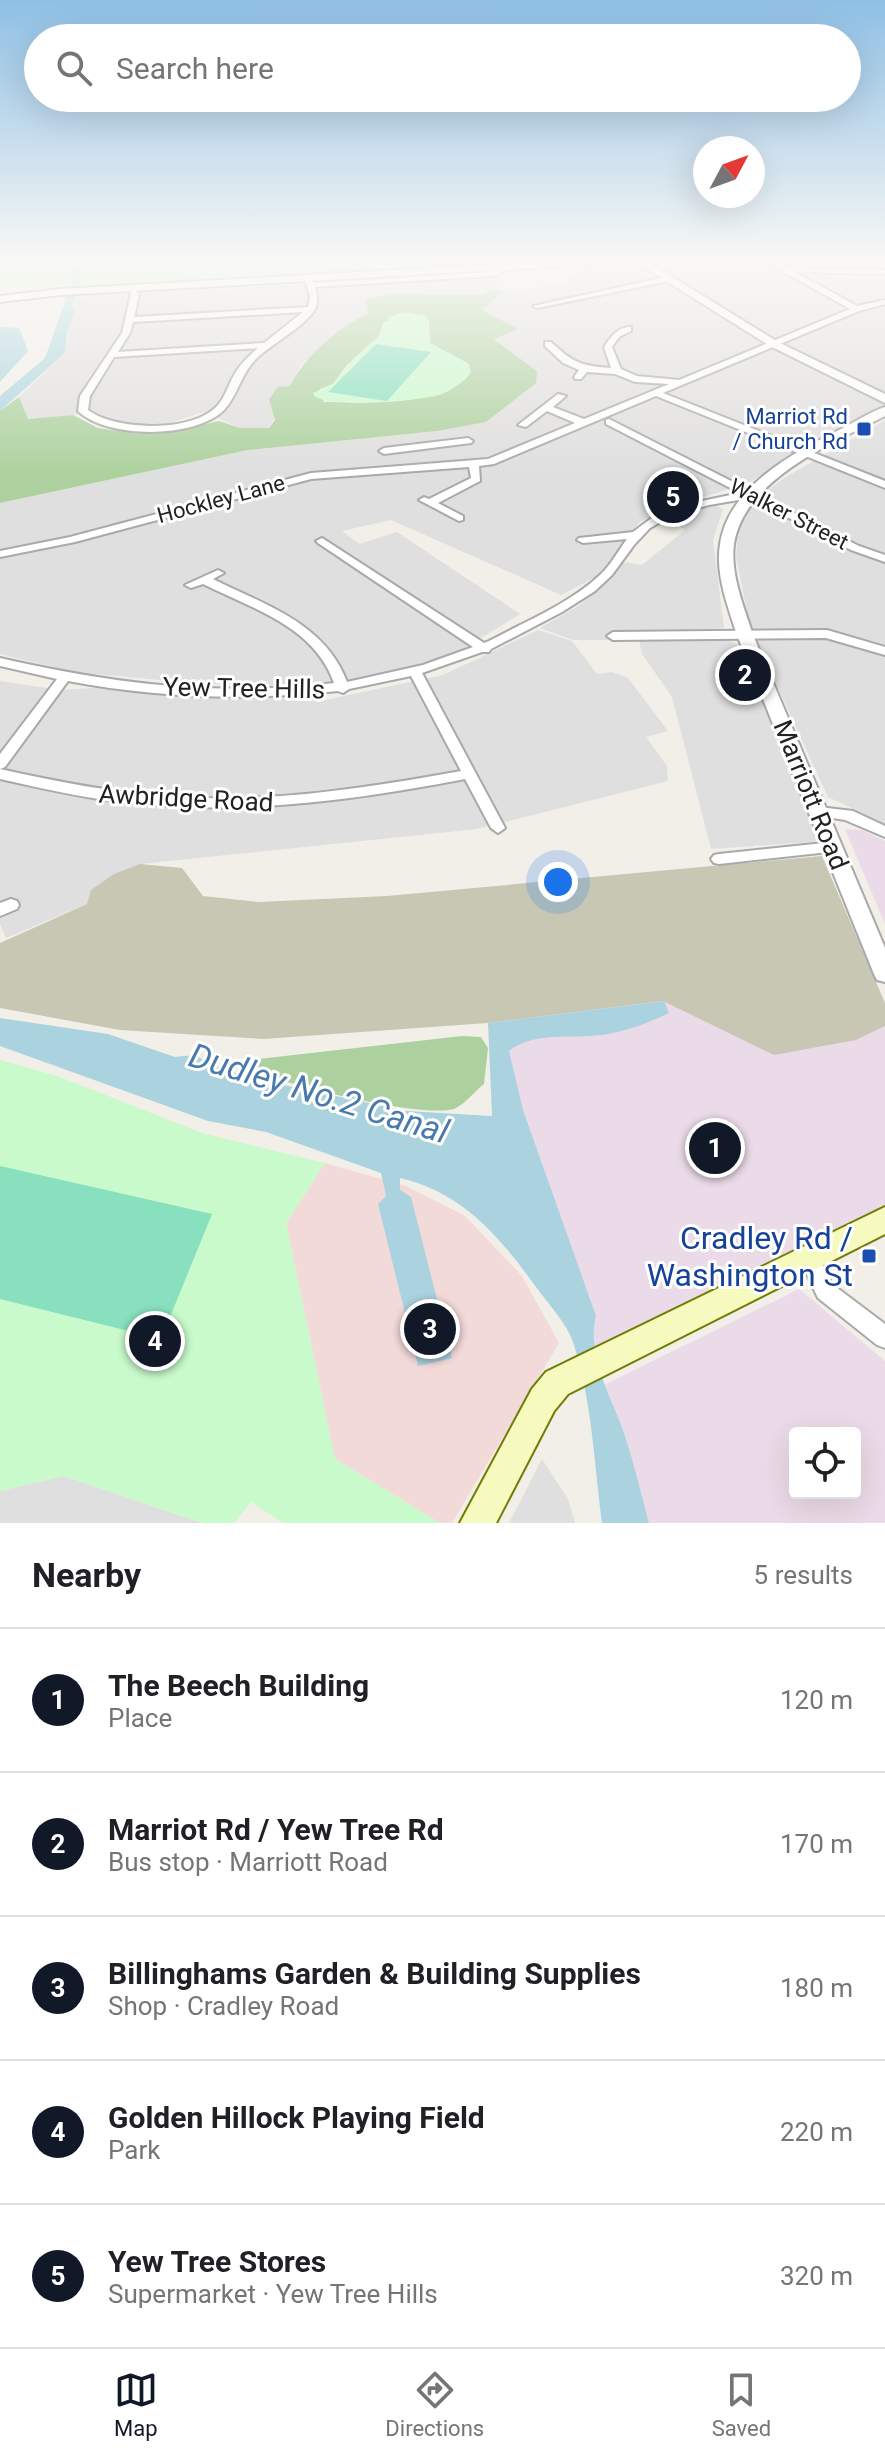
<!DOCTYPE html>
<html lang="en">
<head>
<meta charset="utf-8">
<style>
  body { margin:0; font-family:Roboto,sans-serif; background:#f6f6f6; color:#202124 }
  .controls { position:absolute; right:24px; bottom:24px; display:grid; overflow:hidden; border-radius:8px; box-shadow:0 8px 32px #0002 }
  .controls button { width:72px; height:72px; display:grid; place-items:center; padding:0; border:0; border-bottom:2px solid #e0e0e0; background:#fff; color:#202124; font:40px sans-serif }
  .compass { position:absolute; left:693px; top:136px; width:72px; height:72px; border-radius:50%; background:#fff; box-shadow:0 8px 32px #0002; rotate:49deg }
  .you { position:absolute; left:558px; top:882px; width:28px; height:28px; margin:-20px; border:6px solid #fff; border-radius:50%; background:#1a73e8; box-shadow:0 0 0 12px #1a73e833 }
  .badge { display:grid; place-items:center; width:52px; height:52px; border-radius:50%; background:#111827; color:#fff; font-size:26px; font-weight:700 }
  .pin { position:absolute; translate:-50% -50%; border:4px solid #fff; box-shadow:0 2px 8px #0006 }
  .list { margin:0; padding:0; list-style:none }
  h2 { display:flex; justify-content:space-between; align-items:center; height:104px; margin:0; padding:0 32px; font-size:34px }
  h2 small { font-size:26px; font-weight:400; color:#757577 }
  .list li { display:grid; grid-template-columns:52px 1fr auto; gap:24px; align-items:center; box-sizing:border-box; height:144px; padding:0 32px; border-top:2px solid #e0e0e0 }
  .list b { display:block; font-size:30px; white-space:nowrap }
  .list p { margin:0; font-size:26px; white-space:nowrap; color:#757577 }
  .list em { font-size:26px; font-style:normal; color:#757577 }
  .icon { flex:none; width:44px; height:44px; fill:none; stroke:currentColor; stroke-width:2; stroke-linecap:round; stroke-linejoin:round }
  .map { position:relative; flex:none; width:885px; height:1523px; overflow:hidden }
  .search { position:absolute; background:#fff; box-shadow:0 8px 32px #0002; left:24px; right:24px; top:24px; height:88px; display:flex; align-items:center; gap:20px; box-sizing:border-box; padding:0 28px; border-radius:44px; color:#757577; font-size:30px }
  .sheet { height:824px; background:#fff }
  nav { display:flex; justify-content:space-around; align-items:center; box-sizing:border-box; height:112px; border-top:2px solid #e0e0e0; background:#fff; font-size:22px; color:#757577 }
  nav a { display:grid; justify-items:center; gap:4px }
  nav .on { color:#111827 }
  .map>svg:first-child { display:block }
  .residential { fill:#e0dfdf }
  .commercial { fill:#f2dad9 }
  .industrial { fill:#ebdbe8; fill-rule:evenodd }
  .construction { fill:#c7c7b4 }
  .forest { fill:#add19e; fill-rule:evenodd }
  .park { fill:#c8facc }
  .pitch { fill:#88e0be }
  .water { fill:#aad3df }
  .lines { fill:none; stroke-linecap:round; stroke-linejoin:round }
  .minor-casing { stroke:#a9a9a9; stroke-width:4 }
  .tertiary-casing { stroke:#a9a9a9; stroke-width:4 }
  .secondary-casing { stroke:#707d05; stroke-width:4 }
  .minor { fill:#fff; fill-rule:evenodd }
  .tertiary { fill:#fff; fill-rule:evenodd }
  .secondary { fill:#f7fabf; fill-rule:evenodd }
  .transit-dot { fill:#1a4fb4; stroke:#fff; stroke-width:3 }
  .labels { text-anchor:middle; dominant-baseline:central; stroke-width:6; stroke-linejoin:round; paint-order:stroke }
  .far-transit-label { font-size:22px; fill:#164399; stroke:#fff; text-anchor:end }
  .far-street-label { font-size:22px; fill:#222; stroke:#fff }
  .street-label { font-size:26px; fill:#222; stroke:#fff }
  .near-transit-label { font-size:32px; fill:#164399; stroke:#fff; text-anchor:end }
  .near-water-label { font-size:34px; font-style:italic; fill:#4a7aab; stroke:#fff }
</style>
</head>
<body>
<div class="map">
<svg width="885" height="1523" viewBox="0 0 885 1523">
  <rect width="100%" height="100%" fill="#f2efe9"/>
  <g class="residential">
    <path d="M 634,262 L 768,345 L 884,402 L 885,406 L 750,482 L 658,512 L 640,522 L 596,577 L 561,595 L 391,520 L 342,531 L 359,544 L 397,532 L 520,614 L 450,657 L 378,676 L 310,686 L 202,684 L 74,672 L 0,654 L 0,503 L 248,450 L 437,431 L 537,371 L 494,338 L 517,329 L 481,310 L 503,291 L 558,286 L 586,266 Z"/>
    <path d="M 885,262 L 885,394 L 794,349 L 682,285 L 652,263 Z"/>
    <path d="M 497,274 L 502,276 L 494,289 L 481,295 L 406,294 L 352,322 L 300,366 L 269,428 L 240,428 L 204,412 L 167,424 L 136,425 L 111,421 L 97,413 L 28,419 L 19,397 L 65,353 L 74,297 Z"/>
    <path d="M 885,420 L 885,824 L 828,797 L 750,627 L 736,556 L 738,532 L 748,509 L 761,495 L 786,477 Z"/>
    <path d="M 715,505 L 723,509 L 713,540 L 724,628 L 613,636 L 609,640 L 573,640 L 540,628 L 578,606 L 611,579 L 623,562 L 642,565 L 685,530 L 669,518 Z"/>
    <path d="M 538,630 L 572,641 L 597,674 L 612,672 L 628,678 L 668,731 L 646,737 L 667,766 L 668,781 L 477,829 L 140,864 L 87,904 L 6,938 L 0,924 L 0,681 L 60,690 L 94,688 L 325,700 L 443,675 Z"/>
    <path d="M 639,640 L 728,640 L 739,646 L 825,841 L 711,849 L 672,697 L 642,654 Z"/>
    <path d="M 542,1459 L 568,1499 L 575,1523 L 509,1523 Z"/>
    <path d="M 64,1476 L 202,1523 L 0,1523 L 0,1491 Z"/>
  </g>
  <path class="commercial" d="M 325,1163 L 406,1186 L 465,1216 L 522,1276 L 559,1343 L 452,1523 L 440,1523 L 335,1459 L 286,1223 Z"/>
  <g class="industrial">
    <path d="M 845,829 L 862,830 L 885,841 L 885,924 Z"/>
    <path d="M 664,1001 L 856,1040 L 885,1026 L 885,1220 L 590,1365 L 488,1023 Z"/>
    <path d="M 799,1289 L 885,1361 L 885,1523 L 649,1523 L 619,1420 L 604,1385 ZM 795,1433 L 855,1433 L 855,1493 L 795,1493 Z"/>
  </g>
  <path class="construction" d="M 822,856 L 885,1003 L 885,1026 L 856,1040 L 774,1055 L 663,1001 L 488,1023 L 263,1039 L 120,1030 L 0,1008 L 0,943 L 87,904 L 91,890 L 114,874 L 140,864 L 182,868 L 203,896 L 259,902 L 387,896 Z"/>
  <g class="forest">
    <path d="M 494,289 L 503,291 L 482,310 L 518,329 L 494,339 L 537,371 L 536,383 L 486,422 L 437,431 L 248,450 L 0,503 L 0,411 L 19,397 L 28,419 L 73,415 L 98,428 L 139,434 L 174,431 L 219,421 L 240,428 L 269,428 L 275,420 L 269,399 L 278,387 L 290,386 C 306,355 337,329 368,313 L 366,299 L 393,294 L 481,295 ZM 429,321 L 430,343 L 469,364 L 467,378 C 427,408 371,401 324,402 L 320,389 L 333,384 L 347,365 L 379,336 L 384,322 Z"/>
    <path d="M 462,1036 L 481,1037 L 488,1048 L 484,1084 C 475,1091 466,1103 456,1108 C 431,1121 274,1082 246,1068 L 246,1063 L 258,1059 Z"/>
  </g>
  <g class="park">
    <path d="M 15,262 L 428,262 L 432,269 L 239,276 L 76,289 L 46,281 L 0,291 L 0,268 Z"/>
    <path d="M 404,312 L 427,316 L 430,343 L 469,364 L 471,373 C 463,382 450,392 439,395 C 416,401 332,409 314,396 L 313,393 L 333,384 L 347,365 L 379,336 L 389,317 Z"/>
    <path d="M 0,1060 L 60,1077 L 202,1133 L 325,1163 L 286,1223 L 335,1459 L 440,1523 L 283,1523 L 251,1502 L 234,1523 L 202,1523 L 64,1476 L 0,1491 Z"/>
  </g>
  <g class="pitch">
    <path d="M 376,344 L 431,352 L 387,401 L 328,392 Z"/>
    <path d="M 0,1166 L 212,1214 L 161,1339 L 0,1299 Z"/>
  </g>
  <g class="water">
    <path d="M 69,262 L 85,262 L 72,307 L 75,310 L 67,333 L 65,353 L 0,411 L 0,396 L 45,358 L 74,276 L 66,265 Z"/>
    <path d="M 0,327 L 19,328 L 28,351 L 0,382 Z"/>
    <path d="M 664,1001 L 669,1013 C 648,1023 625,1032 602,1035 C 571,1039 534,1031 509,1051 L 523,1110 L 596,1316 C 587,1351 607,1390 620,1422 C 632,1454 640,1490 649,1523 L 602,1523 C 594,1463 592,1400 573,1342 C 567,1324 550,1306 539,1291 C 502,1240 465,1193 400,1178 L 400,1190 L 411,1197 L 452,1358 L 418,1366 L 378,1204 L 386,1196 L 381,1173 L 266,1132 L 208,1121 L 0,1046 L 0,1018 L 108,1034 L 175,1057 L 194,1055 L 224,1070 L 279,1084 L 407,1111 L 492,1116 L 488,1023 Z"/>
  </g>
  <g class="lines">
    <defs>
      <g id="minor">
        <path d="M 766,262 L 775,262 L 786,268 L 885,270 L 885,274 L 795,272 L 857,306 L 885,300 L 885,304 L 859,311 L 663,393 L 885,481 L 885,488 L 656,396 L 494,464 L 479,466 L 480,481 L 438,503 L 463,516 L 463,520 L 459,521 L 419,500 L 424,497 L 429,499 L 471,478 L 469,467 L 311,479 L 75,542 L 0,557 L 0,551 L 70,537 L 311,473 L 488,459 L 575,423 L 547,411 L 526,427 L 518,425 L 558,394 L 566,396 L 553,407 L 584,419 L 669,384 L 635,382 L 615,374 L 587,372 L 581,379 L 575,379 L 574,377 L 579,370 L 563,363 L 545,346 L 545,342 L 551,342 C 573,363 582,366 611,368 L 604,347 C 611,337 617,327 631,327 L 631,331 L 619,337 L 612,347 L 621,369 L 637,376 L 679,380 L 850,309 Z"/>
        <path d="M 504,266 L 508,268 L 507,270 L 493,276 L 315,287 C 317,295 319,303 314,311 C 303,327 272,344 257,358 C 241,373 238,395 224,410 C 195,439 107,439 78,411 L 80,396 L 122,333 L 131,294 L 129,288 L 135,288 L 139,294 L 134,317 L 308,307 L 310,297 L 305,279 L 309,277 L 314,283 L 491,272 ZM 303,312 L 264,343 L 118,352 L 130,333 L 133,322 ZM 258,348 C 248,357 239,365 233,377 C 228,386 225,397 218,405 C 194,433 116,431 88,410 L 90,396 L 114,357 Z"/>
        <path d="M 666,277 L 670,279 L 669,281 L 537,308 L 533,306 Z"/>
        <path d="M 609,419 L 859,546 L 885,555 L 885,562 L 851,550 L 750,498 L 709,505 L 673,515 L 650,528 L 634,545 L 612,575 L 595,591 L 562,612 L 491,649 L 489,652 L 482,652 L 422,673 L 505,828 L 498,833 L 491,828 L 465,779 C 351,801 236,816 120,802 C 79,797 40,788 0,779 L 0,769 C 58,782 116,793 175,797 C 271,803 367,788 461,771 L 411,676 L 349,689 L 343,693 L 338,691 C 247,701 158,698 68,681 L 5,767 L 0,769 L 0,754 L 57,679 L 0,666 L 0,658 C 115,684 216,697 334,683 C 314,626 253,609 203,584 L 191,588 L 185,585 L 218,570 L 224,573 L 213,579 C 265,605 325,623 347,682 L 423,665 L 473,647 L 318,543 L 316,541 L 322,538 L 484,643 L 489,641 C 526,621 569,604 600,575 C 611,565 618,551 627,539 L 583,543 L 577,540 L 579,538 L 633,532 L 653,517 L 678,506 L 740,493 L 606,424 L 606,420 Z"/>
        <path d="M 468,438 L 473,441 L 471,443 L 384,454 L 379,451 L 384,448 Z"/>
        <path d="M 827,630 L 885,647 L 885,655 L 826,638 L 613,640 L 607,636 L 613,632 Z"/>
        <path d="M 819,807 L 853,811 L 885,826 L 885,837 L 845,820 L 814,815 L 812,812 L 814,809 Z"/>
        <path d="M 833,842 L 838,843 L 841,847 L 838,851 L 719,864 L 714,863 L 711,859 L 714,855 L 719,854 Z"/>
        <path d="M 11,899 L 17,901 L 19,905 L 17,909 L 0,916 L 0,903 Z"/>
        <path d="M 810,1250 L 817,1253 L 832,1284 L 885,1324 L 885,1348 L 877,1345 L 818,1298 L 800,1260 L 803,1253 Z"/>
      </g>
      <g id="tertiary">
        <path d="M 538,262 L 593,262 L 588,265 L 61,295 L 0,302 L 0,296 L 61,289 Z"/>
        <path d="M 636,262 L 648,262 L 778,342 L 885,394 L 885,403 L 770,346 Z"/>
        <path d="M 885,407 L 885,416 C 833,443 744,479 734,544 C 730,574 744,607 753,635 L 885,948 L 885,982 L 877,980 L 874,974 L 737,635 C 728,607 715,574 720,544 C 729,486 793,453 841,429 C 855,422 870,412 885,407 Z"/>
      </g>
      <path id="secondary" d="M 885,1207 L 885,1234 L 568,1394 L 554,1411 L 496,1523 L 460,1523 L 532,1389 L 546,1372 Z"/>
    </defs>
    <use href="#minor" class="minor-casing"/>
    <use href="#tertiary" class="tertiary-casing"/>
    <use href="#secondary" class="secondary-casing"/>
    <use href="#minor" class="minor"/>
    <use href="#tertiary" class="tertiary"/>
    <use href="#secondary" class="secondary"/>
  </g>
  <linearGradient id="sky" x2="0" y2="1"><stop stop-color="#8fc0e4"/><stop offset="0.55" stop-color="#f9f8f5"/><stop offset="1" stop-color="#f9f8f5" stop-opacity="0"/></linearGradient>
  <rect width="885" height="475" fill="url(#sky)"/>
  <g class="transit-dot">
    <rect x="856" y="421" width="16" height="16" rx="4"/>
    <rect x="861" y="1248" width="16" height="16" rx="4"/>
  </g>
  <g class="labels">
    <g class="far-transit-label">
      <text x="848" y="416">Marriot Rd<tspan x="848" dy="25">/ Church Rd</tspan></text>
    </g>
    <g class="far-street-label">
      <text transform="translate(221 499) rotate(-15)">Hockley Lane</text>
      <text transform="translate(789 514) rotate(27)">Walker Street</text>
    </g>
    <g class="street-label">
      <text transform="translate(244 688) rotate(1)">Yew Tree Hills</text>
      <text transform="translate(811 795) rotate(68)">Marriott Road</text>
      <text transform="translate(186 798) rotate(3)">Awbridge Road</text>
    </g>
    <g class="near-transit-label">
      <text x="853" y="1238">Cradley Rd /<tspan x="853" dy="37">Washington St</tspan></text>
    </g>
    <g class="near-water-label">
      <text transform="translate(319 1093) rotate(17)">Dudley No.2 Canal</text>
    </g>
  </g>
</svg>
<div class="controls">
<button><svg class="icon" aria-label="locate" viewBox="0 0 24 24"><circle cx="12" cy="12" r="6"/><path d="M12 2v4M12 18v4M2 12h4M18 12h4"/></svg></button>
</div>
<svg class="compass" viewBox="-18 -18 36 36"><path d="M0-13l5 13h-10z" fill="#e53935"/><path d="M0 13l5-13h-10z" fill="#757577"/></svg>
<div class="you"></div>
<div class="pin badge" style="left:715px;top:1148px">1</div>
<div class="pin badge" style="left:745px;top:675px">2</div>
<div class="pin badge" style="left:430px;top:1329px">3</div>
<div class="pin badge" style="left:155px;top:1341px">4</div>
<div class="pin badge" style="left:673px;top:497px">5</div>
<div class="search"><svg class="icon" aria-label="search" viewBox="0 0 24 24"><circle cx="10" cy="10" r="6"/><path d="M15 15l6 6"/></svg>Search here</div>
</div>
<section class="sheet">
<h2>Nearby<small>5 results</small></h2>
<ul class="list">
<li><span class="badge">1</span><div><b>The Beech Building</b><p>Place</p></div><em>120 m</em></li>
<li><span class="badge">2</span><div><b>Marriot Rd / Yew Tree Rd</b><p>Bus stop · Marriott Road</p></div><em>170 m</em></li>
<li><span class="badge">3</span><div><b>Billinghams Garden &amp; Building Supplies</b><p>Shop · Cradley Road</p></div><em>180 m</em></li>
<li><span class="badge">4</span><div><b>Golden Hillock Playing Field</b><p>Park</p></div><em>220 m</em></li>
<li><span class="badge">5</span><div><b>Yew Tree Stores</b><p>Supermarket · Yew Tree Hills</p></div><em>320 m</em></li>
</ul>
</section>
<nav>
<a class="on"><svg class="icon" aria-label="map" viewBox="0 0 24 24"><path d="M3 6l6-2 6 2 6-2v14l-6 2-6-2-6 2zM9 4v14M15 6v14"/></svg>Map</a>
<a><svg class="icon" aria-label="directions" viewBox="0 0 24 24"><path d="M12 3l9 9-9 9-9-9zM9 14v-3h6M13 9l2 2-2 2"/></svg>Directions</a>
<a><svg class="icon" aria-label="saved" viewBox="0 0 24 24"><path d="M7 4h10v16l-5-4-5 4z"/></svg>Saved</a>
</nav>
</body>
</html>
